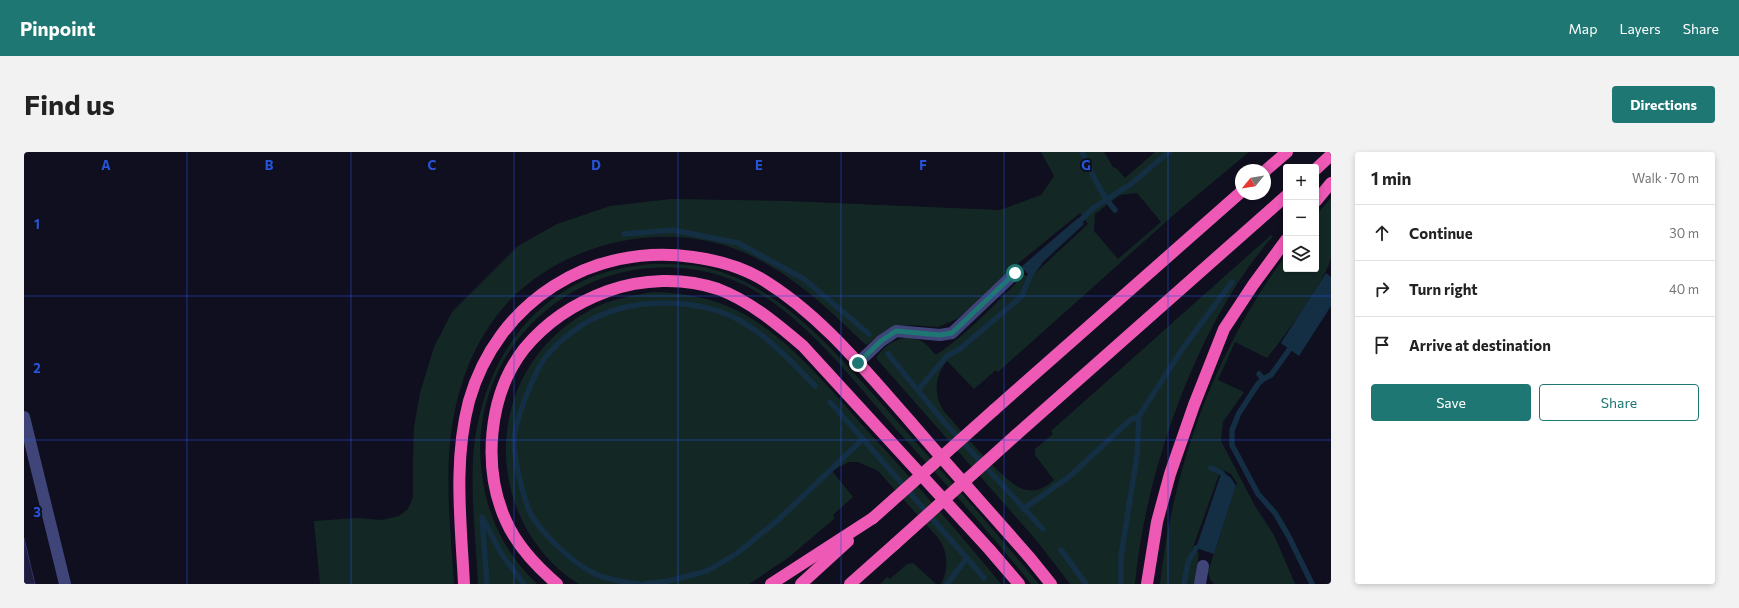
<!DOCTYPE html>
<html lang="en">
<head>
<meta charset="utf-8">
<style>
  body { margin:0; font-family:Commissioner,sans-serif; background:#f2f2f2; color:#222 }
  .controls { position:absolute; right:12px; top:12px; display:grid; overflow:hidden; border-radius:4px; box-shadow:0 2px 6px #0003 }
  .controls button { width:36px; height:36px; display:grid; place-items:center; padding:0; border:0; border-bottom:1px solid #e0e0e0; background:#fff; color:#222; font:20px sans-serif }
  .compass { position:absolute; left:1211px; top:12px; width:36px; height:36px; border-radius:50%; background:#fff; box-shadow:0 2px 6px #0003; rotate:240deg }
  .stop { position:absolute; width:12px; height:12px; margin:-9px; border:3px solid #1e7773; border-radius:50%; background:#fff }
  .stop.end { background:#1e7773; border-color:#fff; box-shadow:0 1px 4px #0008 }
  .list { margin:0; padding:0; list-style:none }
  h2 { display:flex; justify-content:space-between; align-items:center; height:52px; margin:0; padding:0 16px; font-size:17px }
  h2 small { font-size:13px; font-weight:400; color:#767676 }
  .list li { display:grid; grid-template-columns:26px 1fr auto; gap:12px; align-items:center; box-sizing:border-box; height:56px; padding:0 16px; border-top:1px solid #e0e0e0 }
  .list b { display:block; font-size:15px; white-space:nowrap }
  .list em { font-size:13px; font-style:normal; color:#767676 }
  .actions { display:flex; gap:8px; padding:12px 16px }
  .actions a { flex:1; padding:9px 0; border:1px solid #1e7773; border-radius:4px; text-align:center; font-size:14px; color:#1e7773 }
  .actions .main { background:#1e7773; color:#fff }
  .icon { flex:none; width:22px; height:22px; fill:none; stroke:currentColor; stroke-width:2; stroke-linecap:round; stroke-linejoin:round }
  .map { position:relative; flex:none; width:1307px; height:432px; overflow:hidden; border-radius:4px }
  header { display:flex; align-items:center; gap:24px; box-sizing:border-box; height:56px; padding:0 20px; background:#1e7773; color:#fff }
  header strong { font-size:19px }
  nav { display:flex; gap:22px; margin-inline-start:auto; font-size:14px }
  .intro { display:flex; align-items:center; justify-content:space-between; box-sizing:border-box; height:96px; padding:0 24px }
  h1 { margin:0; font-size:28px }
  .button { padding:10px 18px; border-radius:4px; background:#1e7773; color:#fff; font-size:14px; font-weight:700 }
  main { display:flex; gap:24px; padding:0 24px }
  aside { flex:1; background:#fff; border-radius:4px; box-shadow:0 2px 6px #0003 }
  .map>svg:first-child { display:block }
  .green { fill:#132824; fill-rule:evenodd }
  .water { fill:#142e44 }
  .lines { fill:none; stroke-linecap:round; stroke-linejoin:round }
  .stream { stroke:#142e44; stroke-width:5.5 }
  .building { fill:#1f1d3e; stroke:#343167 }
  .minor { stroke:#3f4579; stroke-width:12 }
  .highway { stroke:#ee59b6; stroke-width:12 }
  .highway-bridge { stroke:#ee59b6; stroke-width:12 }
  .route { stroke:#1e7773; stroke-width:5 }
  .grid { fill:none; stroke:#2655da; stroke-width:1; stroke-opacity:0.55 }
  .grid-label { font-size:13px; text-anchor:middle; font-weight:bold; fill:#2655da; stroke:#0f0f1f; stroke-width:4; stroke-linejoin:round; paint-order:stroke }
</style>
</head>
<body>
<header>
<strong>Pinpoint</strong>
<nav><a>Map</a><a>Layers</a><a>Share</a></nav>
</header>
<div class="intro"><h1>Find us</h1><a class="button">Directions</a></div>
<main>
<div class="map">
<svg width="1307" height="432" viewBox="0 0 1307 432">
  <rect width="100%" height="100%" fill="#0f0f1f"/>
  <g class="green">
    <path d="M 1017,0 L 1080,0 L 1089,15 L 1093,17 L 1101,26 L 1131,0 L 1225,0 L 1153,60 L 974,220 L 972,218 L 950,237 L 923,209 C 911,224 909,241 919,258 C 933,274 982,333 999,337 C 1011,341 1021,336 1030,328 L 1011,303 L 1011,297 L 1029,282 L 1027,279 L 1247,83 L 1249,84 C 1174,169 1121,320 1111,432 L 1046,432 L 1013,389 L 852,206 C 860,193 877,182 892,187 C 901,189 906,197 912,203 C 946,180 971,152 1000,123 L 1007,125 L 1064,72 L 1056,61 L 991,114 L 993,116 L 933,167 L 914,175 L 885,173 L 871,175 L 842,193 C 805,158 769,122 721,101 C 644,67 544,88 485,149 C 462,174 445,205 436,238 C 417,301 426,368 430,432 L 296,432 L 290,369 L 333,366 L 358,368 L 375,364 L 384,357 L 389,345 L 389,307 L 390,275 L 396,241 L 410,195 L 428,160 L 494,94 L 533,72 L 586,54 L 647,47 L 762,49 L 976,58 L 1017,43 L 1030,24 ZM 1113,41 L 1137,70 L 1094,107 L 1070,79 L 1071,62 L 1096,43 Z"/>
    <path d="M 1307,46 C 1307,65 1307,86 1307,105 C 1305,123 1257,190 1243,206 L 1211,190 L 1194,228 L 1220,240 L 1199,270 L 1197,289 L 1231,354 L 1250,383 L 1271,432 L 1190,432 L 1186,427 L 1184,420 L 1213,331 L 1207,322 L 1197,317 L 1168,398 L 1175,401 L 1170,432 L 1136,432 C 1149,315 1191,198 1262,103 L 1262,117 L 1292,117 L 1292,63 Z"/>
    <path d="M 626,112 C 642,112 658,112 674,114 C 735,125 782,170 822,212 L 954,360 L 1015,432 L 1007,432 C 964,378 917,327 871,276 C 826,225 773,154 709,128 C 573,76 431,191 460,335 C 467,373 485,405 513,432 L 454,432 C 452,391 447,349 449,308 C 454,228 494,152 573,123 C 590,117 608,114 626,112 Z"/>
    <path d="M 630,140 C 659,141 685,145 712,158 C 764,184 802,233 840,275 C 887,326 933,378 977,432 L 917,432 C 925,417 924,401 915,387 L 855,320 L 850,317 L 834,310 L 825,310 L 808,319 L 829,345 L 809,363 L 811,366 L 764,406 L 725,432 L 555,432 C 529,417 507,389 495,362 C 462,283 493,196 568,157 C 587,147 609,143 630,140 Z"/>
    <path d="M 889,411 L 912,432 L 856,432 L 863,425 L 866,427 L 883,412 Z"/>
  </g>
  <g class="water">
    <path d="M 1054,66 L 1060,72 L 1005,123 L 997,115 Z"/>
    <path d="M 1302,121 L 1307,125 L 1307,154 L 1275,204 L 1257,191 Z"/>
    <path d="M 1198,319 L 1207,326 L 1212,334 L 1190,402 L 1172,396 Z"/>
  </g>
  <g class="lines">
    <g class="stream">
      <path d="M 1058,0 C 1068,21 1076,41 1091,58"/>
      <path d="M 1051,74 L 1069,56 L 1107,32 L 1145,0"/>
      <path d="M 600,82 L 649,78 L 714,91 L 780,127 L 845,182"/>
      <path d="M 1270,191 L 1247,223 L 1239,227 L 1234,232 L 1215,261 L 1208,278 L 1208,293 L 1234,342 L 1251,361 L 1264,383 L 1288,432"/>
      <path d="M 864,202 L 920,270 L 1019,377"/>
      <path d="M 1235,222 L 1239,227"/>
      <path d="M 894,238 L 923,204 L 936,197 L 998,144 L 1006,124 L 1015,111"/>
      <path d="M 1115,264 L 1159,196 L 1208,130"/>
      <path d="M 839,287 L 960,426"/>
      <path d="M 1187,316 L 1198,321"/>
      <path d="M 999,357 L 1045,325 L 1106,268 L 1115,264 L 1113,304 L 1097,404 L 1097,432"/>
      <path d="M 1037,398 L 1062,432"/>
      <path d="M 463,432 L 458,365 L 478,403 L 500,432"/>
      <path d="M 615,432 C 600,430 584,428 571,422 C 549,411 515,380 505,358 C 499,343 495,326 492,310 C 492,304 490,298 490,292 C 490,277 496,261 501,247 C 507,232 514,213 525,201 C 554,169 591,152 634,151 C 666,151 697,155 725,174 C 750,191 770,212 791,234"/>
      <path d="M 620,432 L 645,429 L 683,419 L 712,402 L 754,368 L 839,287 L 806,250"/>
      <path d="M 923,432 L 943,406"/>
      <path d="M 1160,432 L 1164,410 L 1172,396"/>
    </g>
  </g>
  <path class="building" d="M 0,386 L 11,432 L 0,432 Z"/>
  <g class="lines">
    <g class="minor">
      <path d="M 834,211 L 857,189 L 872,179 L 916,183 L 928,181 L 991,121"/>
      <path d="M 0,265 L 41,432"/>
      <path d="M 1176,432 L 1179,414"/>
    </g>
    <g class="highway">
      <path d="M 1292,17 L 1307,3"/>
      <path d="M 1241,19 L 1263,0"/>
      <path d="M 1292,49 L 1307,31"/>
      <path d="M 970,258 L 1217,40"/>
      <path d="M 992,283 L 1262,44"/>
      <path d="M 440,432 C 437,372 429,309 445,249 C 473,150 567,90 669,105 C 692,108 715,114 736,126 C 795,161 840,217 885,268 C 925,315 966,360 1006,406 L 1027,432"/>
      <path d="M 533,432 C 513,415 493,394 482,369 C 458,316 464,243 500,197 C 522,170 551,151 584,139 C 617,127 659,125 694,137 C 726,149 753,172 779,194 L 965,397 L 995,432"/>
      <path d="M 747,432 L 849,366"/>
      <path d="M 777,432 L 824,389"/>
      <path d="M 826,432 L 871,392"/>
      <path d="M 1123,432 L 1133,370 L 1146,322 L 1170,253 L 1200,177 L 1229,133 L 1262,88"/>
    </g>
    <g class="highway-bridge">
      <path d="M 849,366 L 970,258"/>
      <path d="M 871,392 L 992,283"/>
    </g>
  </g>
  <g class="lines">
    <path class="route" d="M 834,211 L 857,189 L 872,179 L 916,183 L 928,181 L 991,121"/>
  </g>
  <path class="grid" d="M 163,0 L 163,432M 327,0 L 327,432M 490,0 L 490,432M 654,0 L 654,432M 817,0 L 817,432M 980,0 L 980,432M 1144,0 L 1144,432M 0,144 L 1307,144M 0,288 L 1307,288"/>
  <g class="grid-label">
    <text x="82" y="18">A</text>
    <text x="245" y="18">B</text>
    <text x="408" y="18">C</text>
    <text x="572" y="18">D</text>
    <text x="735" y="18">E</text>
    <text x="899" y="18">F</text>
    <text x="1062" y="18">G</text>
    <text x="13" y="77">1</text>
    <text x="13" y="221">2</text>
    <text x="13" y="365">3</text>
  </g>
</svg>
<div class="controls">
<button>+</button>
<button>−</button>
<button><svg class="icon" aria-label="layers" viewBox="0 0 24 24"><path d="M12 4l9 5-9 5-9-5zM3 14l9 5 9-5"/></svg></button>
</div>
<svg class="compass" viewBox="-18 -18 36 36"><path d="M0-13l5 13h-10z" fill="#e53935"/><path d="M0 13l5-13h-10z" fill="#767676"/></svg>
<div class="stop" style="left:991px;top:121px"></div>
<div class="stop end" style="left:834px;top:211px"></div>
</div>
<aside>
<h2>1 min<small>Walk · 70 m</small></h2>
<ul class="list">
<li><svg class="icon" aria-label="ahead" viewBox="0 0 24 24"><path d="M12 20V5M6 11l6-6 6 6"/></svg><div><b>Continue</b></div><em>30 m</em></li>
<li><svg class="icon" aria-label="right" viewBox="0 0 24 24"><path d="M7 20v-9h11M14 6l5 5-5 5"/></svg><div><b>Turn right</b></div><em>40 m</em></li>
<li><svg class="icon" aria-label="arrive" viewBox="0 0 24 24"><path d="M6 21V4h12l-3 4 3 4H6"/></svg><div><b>Arrive at destination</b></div></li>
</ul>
<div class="actions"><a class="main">Save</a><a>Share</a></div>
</aside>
</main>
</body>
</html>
